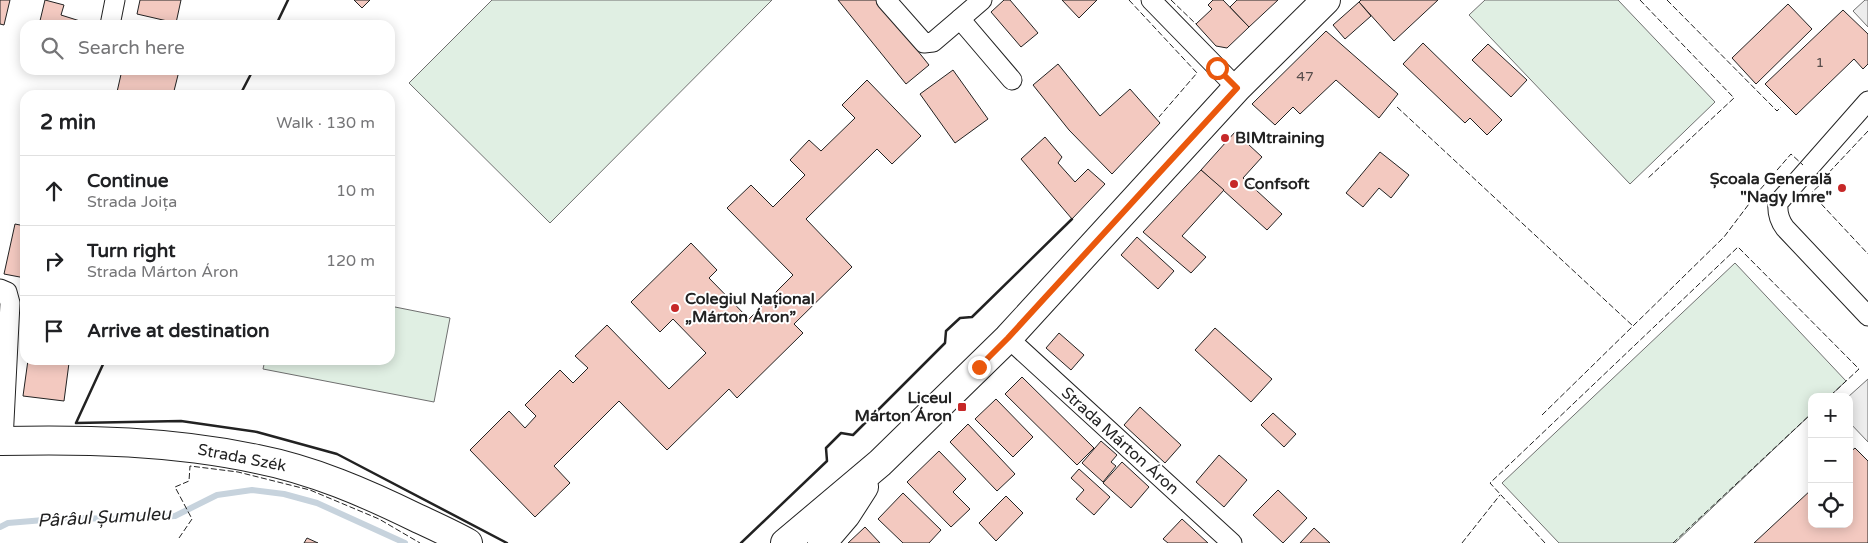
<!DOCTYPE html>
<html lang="en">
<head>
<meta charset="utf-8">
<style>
  body { margin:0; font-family:"Varela Round",sans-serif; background:#f2f2f2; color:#202124 }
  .controls { position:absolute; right:15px; bottom:15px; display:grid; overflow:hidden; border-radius:10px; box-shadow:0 2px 12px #0003 }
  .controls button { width:45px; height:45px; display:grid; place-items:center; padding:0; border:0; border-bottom:1px solid #e0e0e0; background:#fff; color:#202124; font:25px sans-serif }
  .stop { position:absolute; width:15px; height:15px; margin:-11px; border:4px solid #ea580c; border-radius:50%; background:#fff }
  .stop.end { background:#ea580c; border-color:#fff; box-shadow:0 1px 5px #0008 }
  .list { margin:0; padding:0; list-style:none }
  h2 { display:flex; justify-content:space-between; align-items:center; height:65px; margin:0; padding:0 20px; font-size:21px }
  h2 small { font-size:16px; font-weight:400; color:#757577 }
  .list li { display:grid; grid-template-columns:32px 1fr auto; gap:15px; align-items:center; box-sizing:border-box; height:70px; padding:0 20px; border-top:1px solid #e0e0e0 }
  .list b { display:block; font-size:19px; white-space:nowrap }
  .list p { margin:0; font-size:16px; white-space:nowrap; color:#757577 }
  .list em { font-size:16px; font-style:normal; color:#757577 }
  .icon { flex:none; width:28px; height:28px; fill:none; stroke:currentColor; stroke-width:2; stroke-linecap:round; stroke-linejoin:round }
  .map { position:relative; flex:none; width:1868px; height:543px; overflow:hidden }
  .search { position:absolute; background:#fff; box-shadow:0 2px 12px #0003; left:20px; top:20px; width:375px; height:55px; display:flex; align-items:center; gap:12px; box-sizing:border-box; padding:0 18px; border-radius:15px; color:#757577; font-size:19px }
  .panel { position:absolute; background:#fff; box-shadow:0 2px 12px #0003; left:20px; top:90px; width:375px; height:275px; border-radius:15px }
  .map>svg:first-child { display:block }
  .green { fill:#e0efe3; stroke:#6f6f6f }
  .parking { fill:#ededed; stroke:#6f6f6f }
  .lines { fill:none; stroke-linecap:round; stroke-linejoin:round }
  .stream { stroke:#c7d3dd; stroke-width:6 }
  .building { fill:#f3c9c0; stroke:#222 }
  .street-casing { stroke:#222; stroke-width:21 }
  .secondary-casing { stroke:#222; stroke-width:30 }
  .street { stroke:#fff; stroke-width:19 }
  .secondary { stroke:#fff; stroke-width:28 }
  .fence { stroke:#222; stroke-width:1; stroke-dasharray:6 2.5; stroke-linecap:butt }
  .wall { stroke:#222; stroke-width:2.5 }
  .route { stroke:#ea580c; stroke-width:6 }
  .poi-dot { fill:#c62828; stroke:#fff; stroke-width:2 }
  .labels { text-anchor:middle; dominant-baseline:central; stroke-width:4; stroke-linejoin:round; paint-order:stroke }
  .number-label { font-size:14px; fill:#564c4a }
  .poi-label { font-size:16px; font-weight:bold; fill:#222; stroke:#fff; text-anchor:start }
  .street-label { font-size:16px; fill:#222; stroke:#fff }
  .water-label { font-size:18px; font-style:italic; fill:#222; stroke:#fff }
</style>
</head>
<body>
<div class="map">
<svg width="1868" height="543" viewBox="0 0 1868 543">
  <rect width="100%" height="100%" fill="#fff"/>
  <g class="green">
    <path d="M 492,0 L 772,0 L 550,223 L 409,83 Z"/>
    <path d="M 1485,0 L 1618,0 L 1715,102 L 1630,184 L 1469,15 Z"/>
    <path d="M 1735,263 L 1846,381 L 1829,397 L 1812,397 L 1812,413 L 1675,543 L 1559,543 L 1502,483 Z"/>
    <path d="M 390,306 L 450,318 L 434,402 L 263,369 L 265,360 L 390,360 Z"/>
  </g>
  <g class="parking">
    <path d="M 1865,0 L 1868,0 L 1868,27 L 1853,11 Z"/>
    <path d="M 1868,379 L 1868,442 L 1849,422 L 1848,397 Z"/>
  </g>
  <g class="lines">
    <path class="stream" d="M 0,527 L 8,523 L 68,518 L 126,519 L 175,516 L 217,495 L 252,490 L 284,494 L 317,503 L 405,543"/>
  </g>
  <g class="building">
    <path d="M 0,0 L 10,0 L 4,25 L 0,24 Z"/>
    <path d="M 45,0 L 64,5 L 61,15 L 80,21 L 79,25 L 39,25 Z"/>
    <path d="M 140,0 L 181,0 L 176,23 L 137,14 Z"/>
    <path d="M 354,0 L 370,0 L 362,8 Z"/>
    <path d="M 838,0 L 877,0 L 929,65 L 906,84 Z"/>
    <path d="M 1004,0 L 1010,0 L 1038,33 L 1021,47 L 991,12 Z"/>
    <path d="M 1062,0 L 1097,0 L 1079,18 Z"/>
    <path d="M 1213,0 L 1223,0 L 1249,27 L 1227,48 L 1216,46 L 1196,24 L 1212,9 L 1208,5 Z"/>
    <path d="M 1237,0 L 1278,0 L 1249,27 L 1230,7 Z"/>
    <path d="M 1361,0 L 1438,0 L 1394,41 L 1359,2 Z"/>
    <path d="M 1359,2 L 1371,16 L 1345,39 L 1333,25 Z"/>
    <path d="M 1788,4 L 1812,29 L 1756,84 L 1732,58 Z"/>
    <path d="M 1843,10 L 1868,34 L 1868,64 L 1863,69 L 1854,59 L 1796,115 L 1765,84 Z"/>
    <path d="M 1326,31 L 1398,94 L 1379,118 L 1336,80 L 1300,114 L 1293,107 L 1275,125 L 1252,104 Z"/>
    <path d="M 1423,43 L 1502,120 L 1487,135 L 1470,118 L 1465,123 L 1403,64 Z"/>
    <path d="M 1488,44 L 1527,80 L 1511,97 L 1472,60 Z"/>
    <path d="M 1058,64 L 1100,116 L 1130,89 L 1160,123 L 1112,174 L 1069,130 L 1033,85 Z"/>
    <path d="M 122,70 L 179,71 L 173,95 L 130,95 L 117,92 Z"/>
    <path d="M 953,70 L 988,119 L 955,143 L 920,94 Z"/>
    <path d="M 867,80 L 921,136 L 892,164 L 877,149 L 806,219 L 852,267 L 794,324 L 803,333 L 737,398 L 729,389 L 667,450 L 619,401 L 554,466 L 570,483 L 535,517 L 470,450 L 509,411 L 525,428 L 536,416 L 525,405 L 560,370 L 573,383 L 588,368 L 575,356 L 607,325 L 669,389 L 706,353 L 673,319 L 660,332 L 631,302 L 691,243 L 717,270 L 709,278 L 749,319 L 793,275 L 727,208 L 751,185 L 773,207 L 805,175 L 790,160 L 809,140 L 821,151 L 855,118 L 842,105 Z"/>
    <path d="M 1235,132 L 1262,157 L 1243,178 L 1282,214 L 1267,230 L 1201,170 Z"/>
    <path d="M 1045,137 L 1062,157 L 1058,163 L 1075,182 L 1088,169 L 1105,184 L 1072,219 L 1021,159 Z"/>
    <path d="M 1380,152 L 1409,175 L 1391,198 L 1379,188 L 1363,207 L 1346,193 Z"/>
    <path d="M 1201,170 L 1224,190 L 1182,236 L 1206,257 L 1191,273 L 1143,232 Z"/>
    <path d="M 15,224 L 25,226 L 25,278 L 4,274 Z"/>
    <path d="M 1137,237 L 1174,271 L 1158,289 L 1121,255 Z"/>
    <path d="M 1215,328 L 1272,379 L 1251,402 L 1195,350 Z"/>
    <path d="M 1059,333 L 1084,355 L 1071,370 L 1046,348 Z"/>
    <path d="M 28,360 L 49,360 L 69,363 L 64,401 L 23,396 Z"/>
    <path d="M 79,360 L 97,360 L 96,363 Z"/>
    <path d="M 1022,377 L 1094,448 L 1077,465 L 1005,394 Z"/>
    <path d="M 996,399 L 1033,437 L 1013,457 L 975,419 Z"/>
    <path d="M 1140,407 L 1181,445 L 1165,463 L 1124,425 Z"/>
    <path d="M 1273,413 L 1296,434 L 1284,447 L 1261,425 Z"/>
    <path d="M 968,424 L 1015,474 L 997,491 L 950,442 Z"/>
    <path d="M 1101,441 L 1117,455 L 1111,462 L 1116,466 L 1103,482 L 1082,463 Z"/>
    <path d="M 1855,448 L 1868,461 L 1868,543 L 1754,543 L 1812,489 L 1812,524 L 1849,524 L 1849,453 Z"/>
    <path d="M 939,451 L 966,479 L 953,492 L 970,509 L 951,527 L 907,482 Z"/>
    <path d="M 1219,455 L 1247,480 L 1224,507 L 1196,482 Z"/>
    <path d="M 1122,462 L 1149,487 L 1131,508 L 1103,483 Z"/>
    <path d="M 1079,469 L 1110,497 L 1094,515 L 1076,499 L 1084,490 L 1071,478 Z"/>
    <path d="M 1278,490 L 1307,518 L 1283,543 L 1253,515 Z"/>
    <path d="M 903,493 L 941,530 L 929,543 L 903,543 L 878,519 Z"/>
    <path d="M 1006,496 L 1023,513 L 996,541 L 979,523 Z"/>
    <path d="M 1182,519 L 1208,543 L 1168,543 L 1163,539 Z"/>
    <path d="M 865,527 L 880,543 L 848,543 Z"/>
    <path d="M 1314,528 L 1330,543 L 1300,543 Z"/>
    <path d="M 307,538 L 318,543 L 304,543 Z"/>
  </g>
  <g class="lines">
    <defs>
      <g id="street">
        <path d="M 886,0 L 924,43 L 933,42 L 960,19 L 1012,80"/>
        <path d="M 1151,0 L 1237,88"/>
        <path d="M 960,19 L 982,0"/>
        <path d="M 110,25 L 115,0"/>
        <path d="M 1868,101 L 1778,203 C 1777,213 1779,220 1785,228 L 1868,316"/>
        <path d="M 0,289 L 7,292 L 10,303 L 3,441"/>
        <path d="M 1008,338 L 1232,543"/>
      </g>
      <g id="secondary">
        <path d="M 0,441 C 85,439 173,441 257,459 C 313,470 366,493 417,518 C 434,526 452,534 468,543"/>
        <path d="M 785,543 L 880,463 L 1008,338 L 1237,88 L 1326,0"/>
        <path d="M 822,543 L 846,515 L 864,487"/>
      </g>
    </defs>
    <use href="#street" class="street-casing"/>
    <use href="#secondary" class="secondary-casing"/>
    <use href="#street" class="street"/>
    <use href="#secondary" class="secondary"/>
    <g class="fence">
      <path d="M 1129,0 L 1197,73 L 1159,117"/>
      <path d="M 1171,0 L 1196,24"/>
      <path d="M 1640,0 L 1734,98 L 1647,179"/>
      <path d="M 1667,0 L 1777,111 L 1781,107"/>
      <path d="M 1397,107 L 1633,326"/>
      <path d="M 1868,131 L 1820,182 L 1822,183 L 1811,193 L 1868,254"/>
      <path d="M 1812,174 L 1820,182"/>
      <path d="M 1542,415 L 1724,237 L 1758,192 L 1791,154 L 1803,165"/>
      <path d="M 179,538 L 192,519 L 175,487 L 189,481 L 190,466 L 238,472 L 310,490 L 379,519 L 420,543"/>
      <path d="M 1462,543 L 1500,495"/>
      <path d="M 1545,543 L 1490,483 L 1738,247 L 1859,369 L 1829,397"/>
      <path d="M 1673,543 L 1812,413"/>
    </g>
    <g class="wall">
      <path d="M 276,25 L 288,0"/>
      <path d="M 240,95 L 253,70"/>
      <path d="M 105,360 L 76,423 L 181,421 L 257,432 L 337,454 L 507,543"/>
      <path d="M 741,543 L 827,461 L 826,448 L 841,433 L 853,435 L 945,343 L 946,331 L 960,318 L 972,317 L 1072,219"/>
    </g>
  </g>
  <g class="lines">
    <path class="route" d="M 979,367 L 1008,338 L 1237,88 L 1217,68"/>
  </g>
  <g class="poi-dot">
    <circle cx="1225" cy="138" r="5"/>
    <circle cx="1234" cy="184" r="5"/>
    <circle cx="1842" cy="188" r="5"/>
    <circle cx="675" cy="308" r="5"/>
    <rect x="957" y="402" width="10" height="10" rx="2.5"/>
  </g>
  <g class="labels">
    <g class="number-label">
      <text x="1820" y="62">1</text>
      <text x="1305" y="76">47</text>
    </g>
    <g class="poi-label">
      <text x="1235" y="138">BIMtraining</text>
      <text x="1832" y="179" text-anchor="end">Școala Generală<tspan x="1832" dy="18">"Nagy Imre"</tspan></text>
      <text x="1244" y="184">Confsoft</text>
      <text x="685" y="299">Colegiul Național<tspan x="685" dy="18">„Márton Áron”</tspan></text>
      <text x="952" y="398" text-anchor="end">Liceul<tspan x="952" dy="18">Márton Áron</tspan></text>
    </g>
    <g class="street-label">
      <text transform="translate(1120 441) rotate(42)">Strada Márton Áron</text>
      <text transform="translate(242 458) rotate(11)">Strada Szék</text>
    </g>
    <g class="water-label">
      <text transform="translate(104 517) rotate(-3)">Pârâul Șumuleu</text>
    </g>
  </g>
</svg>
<div class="controls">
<button>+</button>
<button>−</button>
<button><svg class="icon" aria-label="locate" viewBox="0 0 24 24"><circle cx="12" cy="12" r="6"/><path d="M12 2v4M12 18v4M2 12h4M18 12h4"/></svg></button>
</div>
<div class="stop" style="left:1217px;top:68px"></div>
<div class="stop end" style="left:979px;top:367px"></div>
<div class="search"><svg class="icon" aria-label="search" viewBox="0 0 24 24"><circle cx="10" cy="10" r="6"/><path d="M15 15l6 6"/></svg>Search here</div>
<section class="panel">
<h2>2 min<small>Walk · 130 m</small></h2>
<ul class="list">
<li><svg class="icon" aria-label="ahead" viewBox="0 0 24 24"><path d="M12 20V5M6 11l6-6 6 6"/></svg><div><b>Continue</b><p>Strada Joița</p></div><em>10 m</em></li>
<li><svg class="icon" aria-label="right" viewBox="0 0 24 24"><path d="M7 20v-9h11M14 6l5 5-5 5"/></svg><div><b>Turn right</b><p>Strada Márton Áron</p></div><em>120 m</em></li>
<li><svg class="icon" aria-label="arrive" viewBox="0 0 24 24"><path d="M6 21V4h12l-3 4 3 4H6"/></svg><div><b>Arrive at destination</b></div></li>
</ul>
</section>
</div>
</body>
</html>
